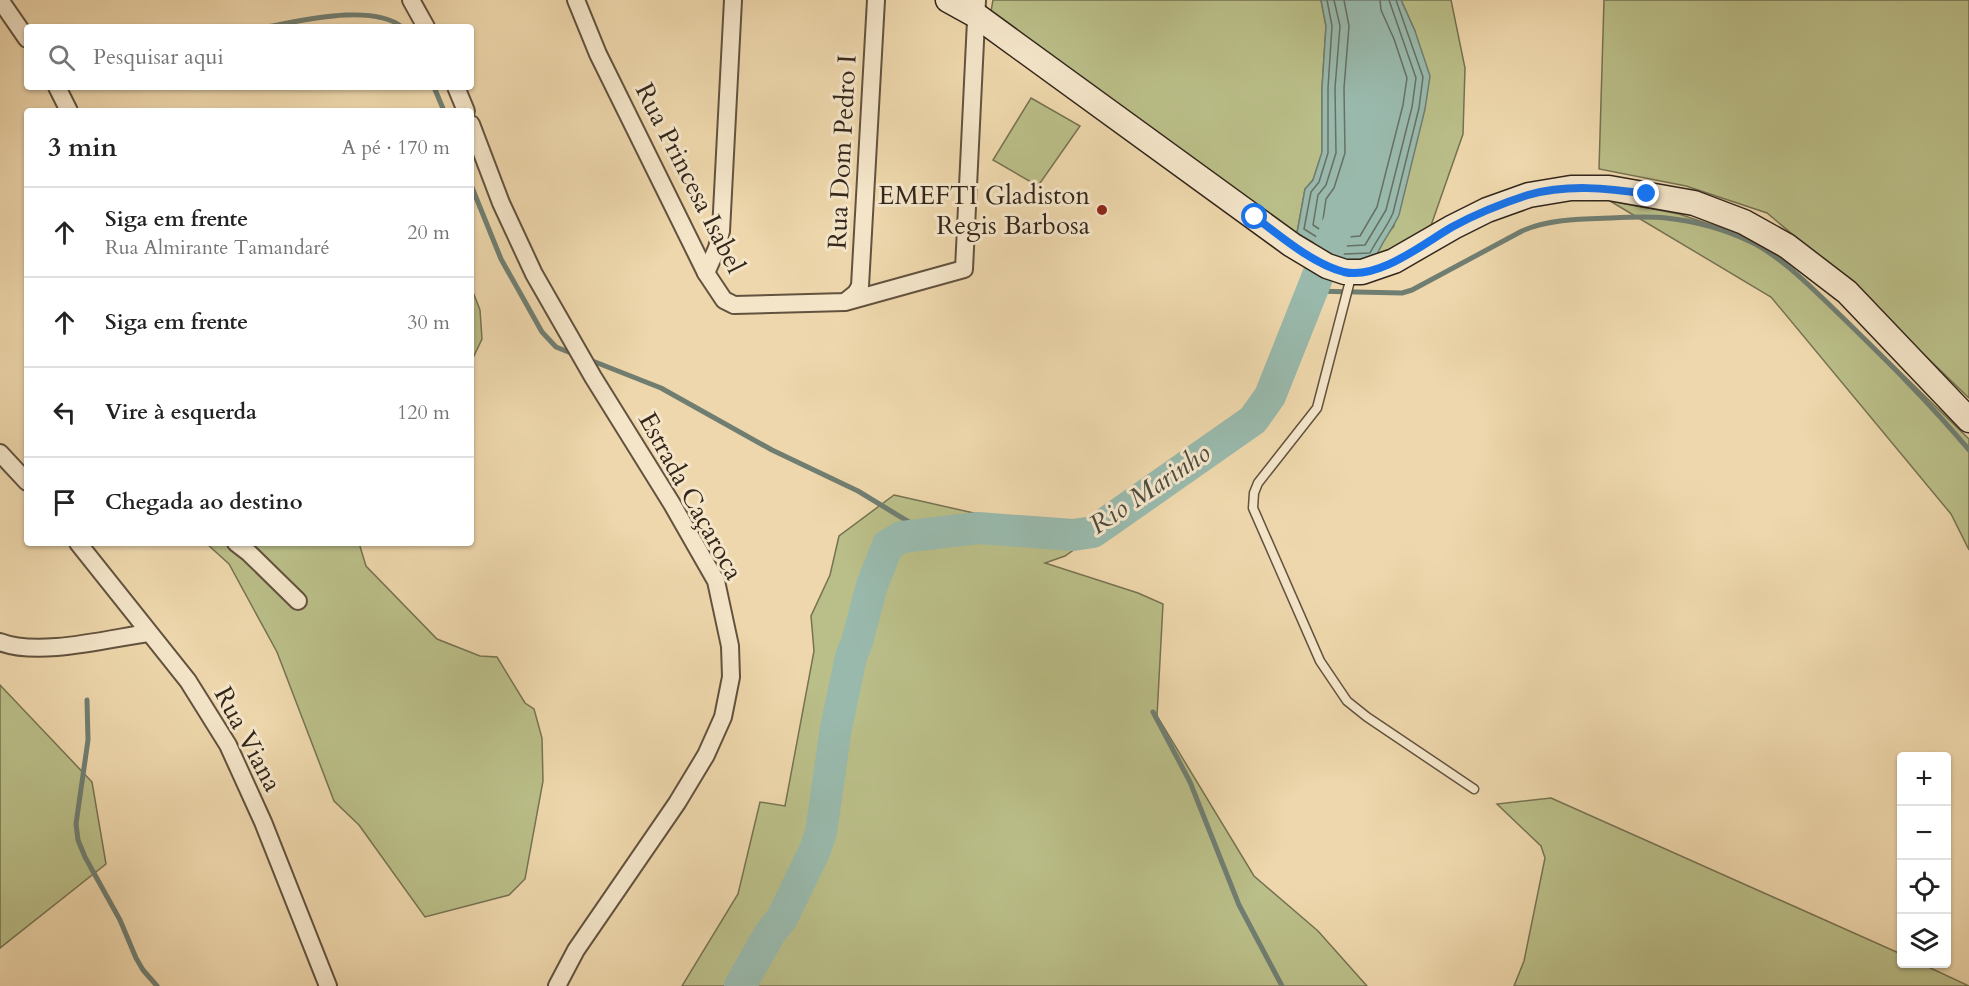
<!DOCTYPE html>
<html lang="pt">
<head>
<meta charset="utf-8">
<style>
  body { margin:0; font-family:Cardo,serif; background:#f2f2f2; color:#222 }
  .controls { position:absolute; right:18px; bottom:18px; display:grid; overflow:hidden; border-radius:6px; box-shadow:0 2px 4px #0004 }
  .controls button { width:54px; height:54px; display:grid; place-items:center; padding:0; border:0; border-bottom:2px solid #e0e0e0; background:#fff; color:#222; font:30px sans-serif }
  .stop { position:absolute; width:18px; height:18px; margin:-14px; border:4px solid #1a73e8; border-radius:50%; background:#fff }
  .stop.end { background:#1a73e8; border-color:#fff; box-shadow:0 2px 6px #0008 }
  .list { margin:0; padding:0; list-style:none }
  h2 { display:flex; justify-content:space-between; align-items:center; height:78px; margin:0; padding:0 24px; font-size:26px }
  h2 small { font-size:20px; font-weight:400; color:#767676 }
  .list li { display:grid; grid-template-columns:39px 1fr auto; gap:18px; align-items:center; box-sizing:border-box; height:90px; padding:0 24px; border-top:2px solid #e0e0e0 }
  .list b { display:block; font-size:22px; white-space:nowrap }
  .list p { margin:0; font-size:20px; white-space:nowrap; color:#767676 }
  .list em { font-size:20px; font-style:normal; color:#767676 }
  .icon { flex:none; width:33px; height:33px; fill:none; stroke:currentColor; stroke-width:2; stroke-linecap:round; stroke-linejoin:round }
  .map { position:relative; flex:none; width:1969px; height:986px; overflow:hidden }
  .search { position:absolute; background:#fff; box-shadow:0 2px 4px #0004; left:24px; top:24px; width:450px; height:66px; display:flex; align-items:center; gap:15px; box-sizing:border-box; padding:0 21px; border-radius:6px; color:#767676; font-size:22px }
  .panel { position:absolute; background:#fff; box-shadow:0 2px 4px #0004; left:24px; top:108px; width:450px; height:438px; border-radius:6px }
  .map>svg:first-child { display:block }
  .green { fill:#babe88; stroke:#767252; stroke-width:1.5 }
  .water { fill:#99b9ac; stroke:#707e72; stroke-width:1.5 }
  .lines { fill:none; stroke-linecap:round; stroke-linejoin:round }
  .shore { stroke:#667064; stroke-width:1.5 }
  .stream { stroke:#707e72; stroke-width:5 }
  .river { stroke:#99b9ac; stroke-width:32 }
  .service-casing { stroke:#62523f; stroke-width:11 }
  .minor-casing { stroke:#62523f; stroke-width:20 }
  .secondary-casing { stroke:#33261b; stroke-width:27 }
  .service { stroke:#f4e5c9; stroke-width:8 }
  .minor { stroke:#f4e5c9; stroke-width:16 }
  .secondary { stroke:#f4e5c9; stroke-width:24 }
  .route { stroke:#1a73e8; stroke-width:8 }
  .poi-dot { fill:#8f2418; stroke:#f4e5c9; stroke-width:2 }
  .labels { text-anchor:middle; dominant-baseline:central; stroke-width:6; stroke-linejoin:round; paint-order:stroke }
  .street-label { font-size:26px; fill:#33261b; stroke:#f4e5c9 }
  .poi-label { font-size:26px; fill:#33261b; stroke:#f4e5c9; text-anchor:end }
  .water-label { font-size:27px; font-style:italic; fill:#4c4b3f; stroke:#f4e5c9 }
</style>
</head>
<body>
<div class="map">
<svg width="1969" height="986" viewBox="0 0 1969 986">
  <rect width="100%" height="100%" fill="#eed7ac"/>
  <filter id="stains"><feTurbulence type="fractalNoise" baseFrequency=".00333" numOctaves="4"/><feColorMatrix values="0 0 0 0 .2 0 0 0 0 .09 0 0 0 0 .02 0 0 0 .5 -.17"/></filter>
  <radialGradient id="worn" r=".72"><stop offset=".6" stop-color="#630" stop-opacity="0"/><stop offset="1" stop-color="#630" stop-opacity=".3"/></radialGradient>
  <g class="green">
    <path d="M 993,0 L 1321,0 L 1326,26 L 1322,88 L 1322,153 L 1313,180 L 1305,189 L 1297,233 L 1092,95 L 990,17 Z"/>
    <path d="M 1401,0 L 1451,0 L 1465,68 L 1463,134 L 1427,237 L 1375,259 L 1382,241 L 1394,226 L 1415,31 Z"/>
    <path d="M 1604,0 L 1969,0 L 1969,398 L 1846,279 L 1767,213 L 1686,186 L 1599,169 Z"/>
    <path d="M 1031,98 L 1080,126 L 1038,186 L 993,160 Z"/>
    <path d="M 1610,201 L 1679,214 L 1753,239 L 1826,300 L 1969,439 L 1969,550 L 1951,514 L 1771,297 Z"/>
    <path d="M 471,287 L 480,310 L 482,339 L 471,362 Z"/>
    <path d="M 894,495 L 1036,527 L 1102,530 L 1065,556 L 1045,563 L 1138,593 L 1163,604 L 1157,716 L 1254,876 L 1318,931 L 1367,986 L 682,986 L 738,894 L 760,802 L 785,806 L 814,651 L 811,616 L 830,575 L 839,536 Z"/>
    <path d="M 206,543 L 359,543 L 366,566 L 437,639 L 480,656 L 497,657 L 525,703 L 534,709 L 542,738 L 543,781 L 525,879 L 509,895 L 425,917 L 359,825 L 334,801 L 277,652 L 229,564 Z"/>
    <path d="M 0,685 L 92,782 L 106,864 L 0,948 Z"/>
    <path d="M 1551,798 L 1901,954 L 1902,964 L 1922,964 L 1969,986 L 1514,986 L 1524,961 L 1545,858 L 1541,846 L 1497,804 Z"/>
  </g>
  <path class="water" d="M 1321,0 L 1401,0 L 1415,31 L 1430,76 L 1425,109 L 1399,215 C 1392,230 1381,243 1375,259 L 1343,260 L 1297,233 L 1305,189 L 1313,180 L 1322,152 L 1322,88 L 1326,26 Z"/>
  <g class="lines">
    <g class="shore">
      <path d="M 1327,0 L 1332,26 L 1328,88 L 1328,153 L 1319,182 L 1311,192 L 1304,229 L 1344,254 L 1370,253 C 1377,239 1387,227 1393,213 L 1419,108 L 1423,77 L 1396,0"/>
      <path d="M 1334,0 L 1340,26 L 1335,88 L 1336,153 L 1326,185 L 1318,195 L 1313,225 L 1346,246 L 1365,245 L 1386,210 L 1412,107 L 1416,78 L 1389,0"/>
      <path d="M 1344,0 L 1349,26 L 1344,88 L 1345,153 L 1334,188 L 1326,199 L 1323,220 L 1348,237 L 1360,236 L 1377,207 L 1403,105 L 1407,78 L 1394,39 L 1381,10 L 1380,0"/>
    </g>
    <g class="stream">
      <path d="M 267,27 C 301,21 372,3 402,27"/>
      <path d="M 434,87 L 444,111"/>
      <path d="M 471,185 L 501,259 L 542,332 L 556,347 L 576,355"/>
      <path d="M 1312,291 L 1402,293 L 1412,290 L 1522,231 C 1549,219 1582,219 1611,218 C 1629,217 1648,216 1666,218 C 1693,221 1724,229 1749,241 C 1780,255 1815,291 1840,315 C 1885,359 1929,402 1969,450"/>
      <path d="M 590,360 L 661,388 L 772,450 L 858,491 L 927,533"/>
      <path d="M 87,700 L 88,740 L 76,824 L 78,840 L 85,857 L 120,920 L 136,958 L 143,970 L 157,986"/>
      <path d="M 1153,712 L 1190,782 L 1239,905 L 1282,986"/>
    </g>
    <path class="river" d="M 740,986 L 770,933 L 782,918 L 815,850 L 821,832 L 836,728 L 851,657 L 857,642 L 872,585 L 888,545 L 902,537 L 978,528 L 1073,535 L 1093,532 L 1253,420 L 1270,396 L 1344,210"/>
    <defs>
      <path id="service" d="M 1352,273 L 1317,408 L 1258,483 L 1254,493 L 1253,508 L 1320,661 L 1347,701 L 1367,717 L 1474,789"/>
      <g id="minor">
        <path d="M 0,0 L 27,39"/>
        <path d="M 411,0 L 426,27"/>
        <path d="M 576,0 L 598,54 L 706,273 L 724,300 L 734,305 L 845,302 L 964,269 L 977,0"/>
        <path d="M 57,87 L 69,111"/>
        <path d="M 456,87 L 466,111"/>
        <path d="M 471,124 L 501,203 L 534,274 L 593,377 L 672,504 L 716,581 L 730,646 L 731,677 L 723,717 L 706,755 L 677,803 L 576,950 L 557,986"/>
        <path d="M 706,273 L 717,248 L 721,231 L 733,0"/>
        <path d="M 846,301 L 856,293 L 860,286 L 876,0"/>
        <path d="M 0,453 L 27,482"/>
        <path d="M 78,543 L 188,681 L 228,745 L 263,822 L 328,986"/>
        <path d="M 236,543 L 249,553 L 298,601"/>
        <path d="M 0,642 C 38,657 107,639 148,633"/>
      </g>
      <path id="secondary" d="M 948,0 L 977,16 L 1292,245 L 1327,266 L 1345,272 L 1362,272 L 1394,261 L 1453,227 L 1487,210 L 1529,195 L 1571,188 L 1609,188 L 1694,203 L 1744,222 L 1787,246 L 1847,292 L 1969,420"/>
    </defs>
    <use href="#service" class="service-casing"/>
    <use href="#minor" class="minor-casing"/>
    <use href="#secondary" class="secondary-casing"/>
    <use href="#service" class="service"/>
    <use href="#minor" class="minor"/>
    <use href="#secondary" class="secondary"/>
  </g>
  <g class="lines">
    <path class="route" d="M 1255,217 C 1280,236 1313,264 1344,272 C 1379,280 1424,243 1452,227 C 1476,214 1503,203 1528,195 C 1567,184 1607,188 1647,194"/>
  </g>
  <circle class="poi-dot" cx="1102" cy="210" r="6"/>
  <g class="labels">
    <g class="street-label">
      <text transform="translate(842 152) rotate(-87)">Rua Dom Pedro I</text>
      <text transform="translate(690 178) rotate(63)">Rua Princesa Isabel</text>
      <text transform="translate(691 496) rotate(61)">Estrada Caçaroca</text>
      <text transform="translate(248 739) rotate(62)">Rua Viana</text>
    </g>
    <g class="poi-label">
      <text x="1090" y="195">EMEFTI Gladiston<tspan x="1090" dy="30">Regis Barbosa</tspan></text>
    </g>
    <g class="water-label">
      <text transform="translate(1150 489) rotate(-34)">Rio Marinho</text>
    </g>
  </g>
  <rect width="100%" height="100%" filter="url(#stains)"/>
  <rect width="100%" height="100%" fill="url(#worn)"/>
</svg>
<div class="controls">
<button>+</button>
<button>−</button>
<button><svg class="icon" aria-label="locate" viewBox="0 0 24 24"><circle cx="12" cy="12" r="6"/><path d="M12 2v4M12 18v4M2 12h4M18 12h4"/></svg></button>
<button><svg class="icon" aria-label="layers" viewBox="0 0 24 24"><path d="M12 4l9 5-9 5-9-5zM3 14l9 5 9-5"/></svg></button>
</div>
<div class="stop" style="left:1255px;top:217px"></div>
<div class="stop end" style="left:1647px;top:194px"></div>
<div class="search"><svg class="icon" aria-label="search" viewBox="0 0 24 24"><circle cx="10" cy="10" r="6"/><path d="M15 15l6 6"/></svg>Pesquisar aqui</div>
<section class="panel">
<h2>3 min<small>A pé · 170 m</small></h2>
<ul class="list">
<li><svg class="icon" aria-label="ahead" viewBox="0 0 24 24"><path d="M12 20V5M6 11l6-6 6 6"/></svg><div><b>Siga em frente</b><p>Rua Almirante Tamandaré</p></div><em>20 m</em></li>
<li><svg class="icon" aria-label="ahead" viewBox="0 0 24 24"><path d="M12 20V5M6 11l6-6 6 6"/></svg><div><b>Siga em frente</b></div><em>30 m</em></li>
<li><svg class="icon" aria-label="left" viewBox="0 0 24 24"><path d="M17 20v-9H6M10 6l-5 5 5 5"/></svg><div><b>Vire à esquerda</b></div><em>120 m</em></li>
<li><svg class="icon" aria-label="arrive" viewBox="0 0 24 24"><path d="M6 21V4h12l-3 4 3 4H6"/></svg><div><b>Chegada ao destino</b></div></li>
</ul>
</section>
</div>
</body>
</html>
